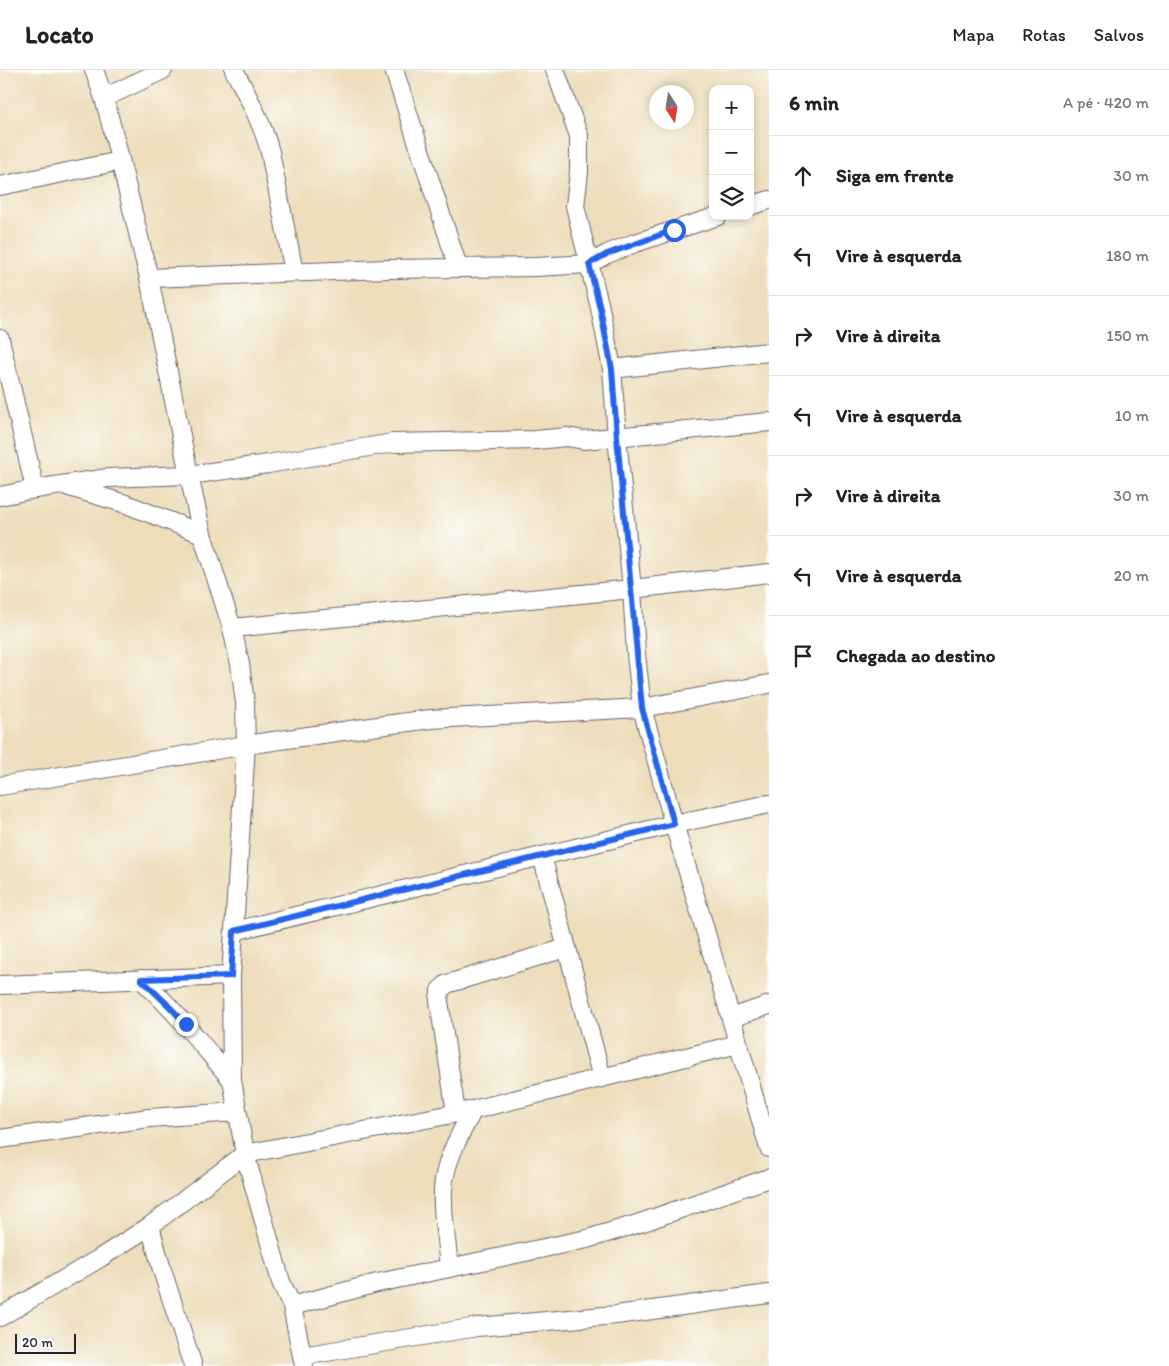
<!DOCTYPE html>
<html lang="pt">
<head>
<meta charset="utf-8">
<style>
  body { margin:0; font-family:Itim,sans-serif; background:#f2f2f2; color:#222 }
  .controls { position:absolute; right:15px; top:15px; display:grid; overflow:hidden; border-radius:10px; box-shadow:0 2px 8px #0003 }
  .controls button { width:45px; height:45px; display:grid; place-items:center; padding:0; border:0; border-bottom:1px solid #e0e0e0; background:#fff; color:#222; font:25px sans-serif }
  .compass { position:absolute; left:649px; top:15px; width:45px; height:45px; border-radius:50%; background:#fff; box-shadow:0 2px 8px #0003; rotate:168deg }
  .scale { position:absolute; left:15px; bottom:12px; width:61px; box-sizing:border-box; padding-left:5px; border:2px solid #22223b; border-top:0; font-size:14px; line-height:18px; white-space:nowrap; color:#22223b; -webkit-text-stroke:4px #fdfcf7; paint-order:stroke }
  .stop { position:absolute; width:15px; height:15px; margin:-11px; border:4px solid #2563eb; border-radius:50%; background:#fff }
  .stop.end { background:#2563eb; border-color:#fff; box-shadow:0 1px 5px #0008 }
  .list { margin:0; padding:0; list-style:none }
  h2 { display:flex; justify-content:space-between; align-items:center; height:65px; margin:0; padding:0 20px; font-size:21px }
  h2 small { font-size:16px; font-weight:400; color:#767676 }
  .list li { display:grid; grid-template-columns:32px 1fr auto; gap:15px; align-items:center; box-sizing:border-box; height:80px; padding:0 20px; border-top:1px solid #e0e0e0 }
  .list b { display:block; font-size:19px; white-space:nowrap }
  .list em { font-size:16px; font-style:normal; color:#767676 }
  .icon { flex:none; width:28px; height:28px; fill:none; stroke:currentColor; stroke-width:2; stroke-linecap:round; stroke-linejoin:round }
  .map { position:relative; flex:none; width:769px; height:1296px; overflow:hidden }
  header { display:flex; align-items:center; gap:30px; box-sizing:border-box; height:70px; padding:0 25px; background:#fff; border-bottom:1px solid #e0e0e0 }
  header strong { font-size:24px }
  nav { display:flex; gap:28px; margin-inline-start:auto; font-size:18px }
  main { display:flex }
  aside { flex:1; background:#fff }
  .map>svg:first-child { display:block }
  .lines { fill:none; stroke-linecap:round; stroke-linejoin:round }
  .minor-casing { stroke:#696368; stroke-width:20 }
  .minor { stroke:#fff; stroke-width:18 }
  .route { stroke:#2563eb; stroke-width:6 }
</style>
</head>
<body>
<header>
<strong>Locato</strong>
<nav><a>Mapa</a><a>Rotas</a><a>Salvos</a></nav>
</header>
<main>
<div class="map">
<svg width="769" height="1296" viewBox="0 0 769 1296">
  <rect width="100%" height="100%" fill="#fdfcf7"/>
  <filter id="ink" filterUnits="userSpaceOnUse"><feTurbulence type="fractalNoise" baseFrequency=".02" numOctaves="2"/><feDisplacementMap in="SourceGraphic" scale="10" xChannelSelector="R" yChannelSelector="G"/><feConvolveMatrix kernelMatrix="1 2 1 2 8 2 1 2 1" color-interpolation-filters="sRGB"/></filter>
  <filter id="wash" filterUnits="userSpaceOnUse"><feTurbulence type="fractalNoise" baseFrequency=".0096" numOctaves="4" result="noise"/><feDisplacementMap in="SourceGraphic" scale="20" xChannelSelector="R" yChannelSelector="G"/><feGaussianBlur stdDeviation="1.12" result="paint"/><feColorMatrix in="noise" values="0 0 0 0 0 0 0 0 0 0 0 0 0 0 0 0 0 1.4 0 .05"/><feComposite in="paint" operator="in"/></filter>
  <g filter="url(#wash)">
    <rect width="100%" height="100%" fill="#edddbb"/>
  </g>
  <g filter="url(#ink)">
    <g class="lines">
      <defs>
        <g id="minor">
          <path d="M 94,0 L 104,28 L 115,69 L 149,208 L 189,405 L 202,464 L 232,558 L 240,594 L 245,633 L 246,675 L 231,906 L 232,1010 L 245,1084 L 281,1212 L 292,1236 L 304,1296"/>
          <path d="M 234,0 C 248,27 262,52 270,82 L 294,202"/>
          <path d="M 394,0 L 458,197"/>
          <path d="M 555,0 L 579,66 L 579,102 L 575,136 L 600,238 L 612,299 L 617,367 L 632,519 L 636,584 L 642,638 L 674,754 L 769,1078"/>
          <path d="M 104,28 L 163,0"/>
          <path d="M 0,116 L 120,91"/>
          <path d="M 750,136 L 769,130"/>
          <path d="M 149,208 L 387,199 L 535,197 L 589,194 L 607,184 L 635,173 L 718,146"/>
          <path d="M 0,269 L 35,419"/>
          <path d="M 612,299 L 769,282"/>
          <path d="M 69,417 L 126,434 L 202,464"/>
          <path d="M 0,426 L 35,419 L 108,408 L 189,405 L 268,394 L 393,373 L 536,370 L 567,367 L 584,370 L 769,352"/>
          <path d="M 232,558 L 632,519 L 769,503"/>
          <path d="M 0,716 L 246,675 L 385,655 L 431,649 L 642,638 L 769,614"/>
          <path d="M 542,786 L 602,1008"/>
          <path d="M 234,861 L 674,754 L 769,734"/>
          <path d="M 141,909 C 175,940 202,975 232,1010"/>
          <path d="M 0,915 L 231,906"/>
          <path d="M 731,948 L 769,935"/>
          <path d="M 456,1043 L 439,931 L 440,920 L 447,914 L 566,878"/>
          <path d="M 0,1069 L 149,1048 L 237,1042"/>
          <path d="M 449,1198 C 447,1171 439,1130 445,1105 C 450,1081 462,1061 473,1040"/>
          <path d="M 292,1236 L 373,1214 L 587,1169 L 640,1153 L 769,1108"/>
          <path d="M 0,1247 L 100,1188 L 150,1156"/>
          <path d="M 302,1286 L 477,1257 L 616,1245 L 769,1224"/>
          <path d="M 193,1296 L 162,1200 L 150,1156 L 245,1084 L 473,1040 L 738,974"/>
        </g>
      </defs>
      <use href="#minor" class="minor-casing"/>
      <use href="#minor" class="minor"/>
    </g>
  </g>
  <g class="lines" filter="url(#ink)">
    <path class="route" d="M 186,954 L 167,934 L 141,909 L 231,906 L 234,861 L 674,754 L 642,638 L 617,367 L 612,299 L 600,238 L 589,194 L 607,184 L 674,160"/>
  </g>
</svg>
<div class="controls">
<button>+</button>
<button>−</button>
<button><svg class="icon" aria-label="layers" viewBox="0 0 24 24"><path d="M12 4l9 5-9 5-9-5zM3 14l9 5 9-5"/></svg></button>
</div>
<svg class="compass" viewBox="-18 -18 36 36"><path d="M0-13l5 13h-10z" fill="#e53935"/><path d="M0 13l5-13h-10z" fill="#767676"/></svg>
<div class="scale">20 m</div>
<div class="stop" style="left:674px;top:160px"></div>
<div class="stop end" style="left:186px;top:954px"></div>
</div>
<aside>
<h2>6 min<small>A pé · 420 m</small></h2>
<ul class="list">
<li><svg class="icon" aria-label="ahead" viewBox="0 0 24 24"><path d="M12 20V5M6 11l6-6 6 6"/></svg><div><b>Siga em frente</b></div><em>30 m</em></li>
<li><svg class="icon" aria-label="left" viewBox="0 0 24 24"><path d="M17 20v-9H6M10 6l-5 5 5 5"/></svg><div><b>Vire à esquerda</b></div><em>180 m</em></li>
<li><svg class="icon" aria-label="right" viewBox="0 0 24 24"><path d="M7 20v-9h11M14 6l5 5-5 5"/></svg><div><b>Vire à direita</b></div><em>150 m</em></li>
<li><svg class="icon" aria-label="left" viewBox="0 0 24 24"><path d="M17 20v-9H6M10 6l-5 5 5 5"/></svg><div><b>Vire à esquerda</b></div><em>10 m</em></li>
<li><svg class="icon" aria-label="right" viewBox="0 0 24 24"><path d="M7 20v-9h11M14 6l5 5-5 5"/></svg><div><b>Vire à direita</b></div><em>30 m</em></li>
<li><svg class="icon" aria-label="left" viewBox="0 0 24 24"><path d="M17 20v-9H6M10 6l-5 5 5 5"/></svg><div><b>Vire à esquerda</b></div><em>20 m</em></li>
<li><svg class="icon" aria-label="arrive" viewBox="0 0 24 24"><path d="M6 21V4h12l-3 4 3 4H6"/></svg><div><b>Chegada ao destino</b></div></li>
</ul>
</aside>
</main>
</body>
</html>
